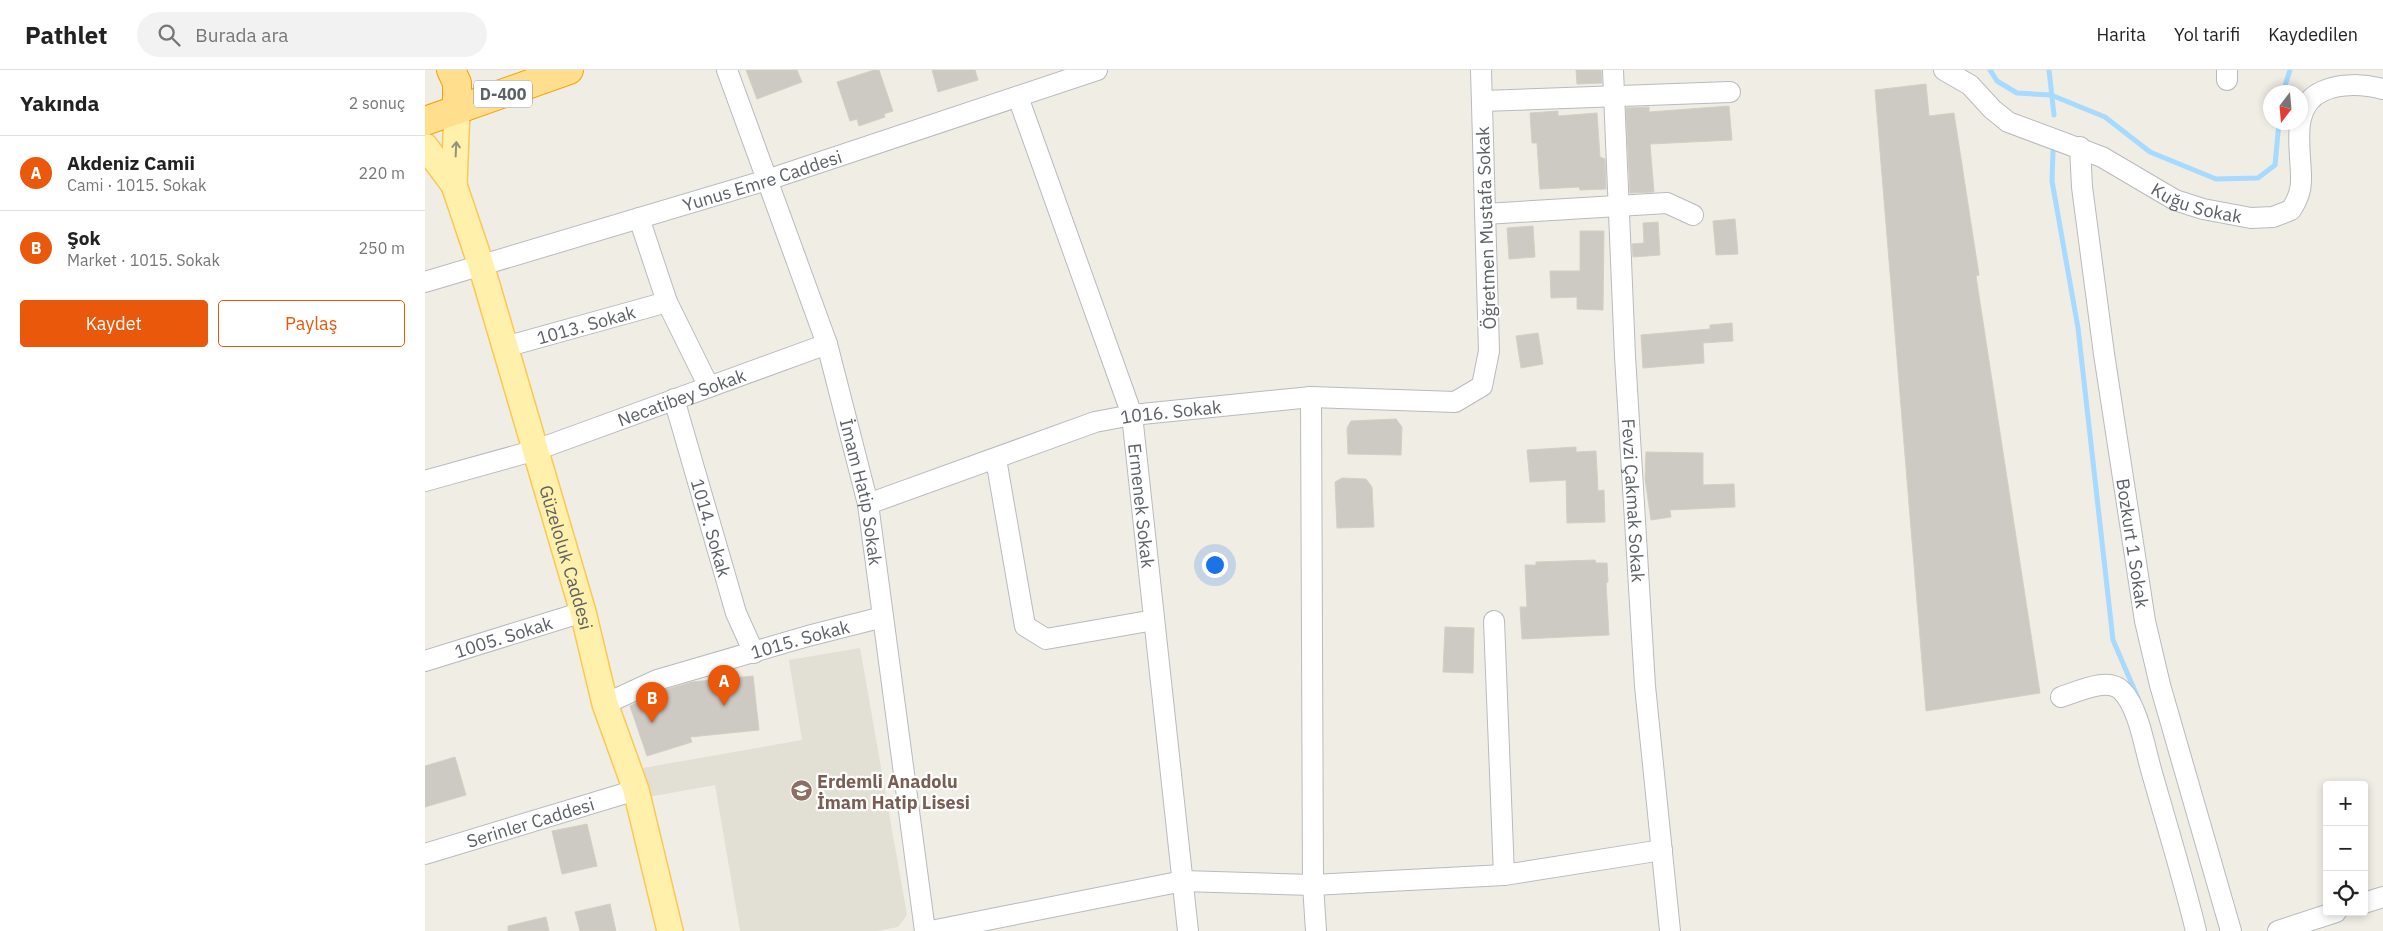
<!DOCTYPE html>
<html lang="tr">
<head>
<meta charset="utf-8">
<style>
  body { margin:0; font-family:"IBM Plex Sans",sans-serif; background:#f2f2f2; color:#222 }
  .controls { position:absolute; right:15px; bottom:15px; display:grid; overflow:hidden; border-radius:5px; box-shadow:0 2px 8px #0003 }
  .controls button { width:45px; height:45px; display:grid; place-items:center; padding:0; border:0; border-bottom:1px solid #e0e0e0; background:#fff; color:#222; font:25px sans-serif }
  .compass { position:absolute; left:1838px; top:15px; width:45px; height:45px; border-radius:50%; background:#fff; box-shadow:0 2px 8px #0003; rotate:196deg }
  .you { position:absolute; left:789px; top:494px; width:18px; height:18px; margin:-12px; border:4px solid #fff; border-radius:50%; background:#1a73e8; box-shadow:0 0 0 8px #1a73e833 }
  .badge { display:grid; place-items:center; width:32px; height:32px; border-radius:50%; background:#ea580c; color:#fff; font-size:16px; font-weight:700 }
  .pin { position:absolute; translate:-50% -41px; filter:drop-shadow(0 1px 2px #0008) }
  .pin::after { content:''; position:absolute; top:26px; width:18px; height:15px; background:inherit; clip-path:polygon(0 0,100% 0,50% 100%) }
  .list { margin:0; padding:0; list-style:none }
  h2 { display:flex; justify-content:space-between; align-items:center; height:65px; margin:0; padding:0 20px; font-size:21px }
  h2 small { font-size:16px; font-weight:400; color:#767676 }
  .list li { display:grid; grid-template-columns:32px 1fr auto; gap:15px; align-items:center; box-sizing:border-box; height:75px; padding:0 20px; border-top:1px solid #e0e0e0 }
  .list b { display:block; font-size:19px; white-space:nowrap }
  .list p { margin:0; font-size:16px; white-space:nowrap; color:#767676 }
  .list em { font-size:16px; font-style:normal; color:#767676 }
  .actions { display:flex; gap:10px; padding:15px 20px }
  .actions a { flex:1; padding:11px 0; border:1px solid #ea580c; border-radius:5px; text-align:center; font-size:18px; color:#ea580c }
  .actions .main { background:#ea580c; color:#fff }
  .icon { flex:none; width:28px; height:28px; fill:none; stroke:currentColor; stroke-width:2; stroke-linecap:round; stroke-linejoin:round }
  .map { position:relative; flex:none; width:1958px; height:861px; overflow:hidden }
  header { display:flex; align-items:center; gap:30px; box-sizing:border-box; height:70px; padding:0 25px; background:#fff; border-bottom:1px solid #e0e0e0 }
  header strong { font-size:24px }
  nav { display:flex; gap:28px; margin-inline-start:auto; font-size:18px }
  .search { width:350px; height:45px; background:#f2f2f2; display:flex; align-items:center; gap:12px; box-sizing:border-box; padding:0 18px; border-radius:28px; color:#767676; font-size:19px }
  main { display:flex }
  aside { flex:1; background:#fff }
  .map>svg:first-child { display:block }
  .education { fill:#e2dfd5 }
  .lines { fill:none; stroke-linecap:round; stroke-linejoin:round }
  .stream { stroke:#a6daff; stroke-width:5 }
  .building { fill:#cdcac4; stroke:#d5cfc2 }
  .minor-casing { stroke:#b7bbbf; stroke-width:22 }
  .major-casing { stroke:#fbc852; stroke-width:28 }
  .highway-casing { stroke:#f5a300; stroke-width:30 }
  .minor { stroke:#fff; stroke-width:20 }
  .major { stroke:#fff0ab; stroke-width:25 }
  .highway { stroke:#ffdf8d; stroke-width:28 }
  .oneway { stroke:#95937e }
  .labels { text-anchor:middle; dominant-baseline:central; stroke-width:4.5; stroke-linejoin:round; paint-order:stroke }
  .shield { fill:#fff; stroke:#8d9094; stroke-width:1 }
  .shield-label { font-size:16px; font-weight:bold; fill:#5c6166 }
  .street-label { font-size:18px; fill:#5c6166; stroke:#fff }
  .education-label { font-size:18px; font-weight:bold; fill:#785e54; stroke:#fff; text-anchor:start }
</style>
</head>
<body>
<header>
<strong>Pathlet</strong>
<div class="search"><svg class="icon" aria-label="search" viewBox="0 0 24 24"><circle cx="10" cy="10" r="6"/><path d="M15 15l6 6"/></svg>Burada ara</div>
<nav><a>Harita</a><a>Yol tarifi</a><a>Kaydedilen</a></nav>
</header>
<main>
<aside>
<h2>Yakında<small>2 sonuç</small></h2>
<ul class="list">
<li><span class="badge">A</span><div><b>Akdeniz Camii</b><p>Cami · 1015. Sokak</p></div><em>220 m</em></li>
<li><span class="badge">B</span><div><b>Şok</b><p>Market · 1015. Sokak</p></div><em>250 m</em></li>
</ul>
<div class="actions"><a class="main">Kaydet</a><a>Paylaş</a></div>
</aside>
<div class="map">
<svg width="1958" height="861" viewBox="0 0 1958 861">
  <rect width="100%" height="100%" fill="#f0ede5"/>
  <path class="education" d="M 435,578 L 482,845 L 473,857 L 451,861 L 315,861 L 290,715 L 223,727 L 218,698 L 377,670 L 364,590 Z"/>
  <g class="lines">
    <g class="stream">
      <path d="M 1565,0 L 1572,11 L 1592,23 L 1626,25 L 1680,47 L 1725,82 L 1791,109 L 1833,108 L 1850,95 L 1854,52"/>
      <path d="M 1624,0 L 1629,45"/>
      <path d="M 1858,22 L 1865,0"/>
      <path d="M 1628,81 L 1627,111 L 1653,258 L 1688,570 L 1713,628"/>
    </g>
  </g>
  <g class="building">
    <path d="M 321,0 L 372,0 L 377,12 L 332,29 Z"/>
    <path d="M 449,0 L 454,0 L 468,41 L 459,44 L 460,47 L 434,56 L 432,49 L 425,51 L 412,12 Z"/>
    <path d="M 507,0 L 550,0 L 553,10 L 513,22 Z"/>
    <path d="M 1151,0 L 1176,0 L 1177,13 L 1152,14 Z"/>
    <path d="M 1501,14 L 1504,46 L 1529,43 L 1554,205 L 1551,206 L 1615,623 L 1501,641 L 1450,20 Z"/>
    <path d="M 1304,36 L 1307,70 L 1225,74 L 1229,122 L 1205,123 L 1201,38 L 1224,37 L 1224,42 Z"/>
    <path d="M 1133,41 L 1133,46 L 1172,43 L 1175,87 L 1180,89 L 1181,119 L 1155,120 L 1154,117 L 1115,119 L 1112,73 L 1107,73 L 1105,43 Z"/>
    <path d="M 1310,149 L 1313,184 L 1291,185 L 1288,151 Z"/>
    <path d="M 1233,152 L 1235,185 L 1208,187 L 1207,174 L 1219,173 L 1218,153 Z"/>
    <path d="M 1108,156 L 1110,187 L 1084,189 L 1082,158 Z"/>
    <path d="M 1155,161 L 1179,161 L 1178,240 L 1152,239 L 1152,227 L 1126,228 L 1125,201 L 1155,201 Z"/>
    <path d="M 1307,253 L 1308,271 L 1278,273 L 1279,293 L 1218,298 L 1216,265 L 1285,259 L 1285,255 Z"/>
    <path d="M 1113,263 L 1118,294 L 1096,298 L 1091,266 Z"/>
    <path d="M 971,349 L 977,357 L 976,385 L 923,384 L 922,358 L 926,351 Z"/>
    <path d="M 1151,377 L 1151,382 L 1171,381 L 1173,421 L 1179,420 L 1180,452 L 1142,453 L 1141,410 L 1105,412 L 1102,380 Z"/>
    <path d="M 1221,382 L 1278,383 L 1278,415 L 1309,414 L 1310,437 L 1245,440 L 1246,447 L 1226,450 L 1220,409 Z"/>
    <path d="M 917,408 L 941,409 L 947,417 L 949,457 L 912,458 L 910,412 Z"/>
    <path d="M 1170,490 L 1171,493 L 1182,493 L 1183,512 L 1181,513 L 1184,565 L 1097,569 L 1095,537 L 1102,537 L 1100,495 L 1111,495 L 1111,492 Z"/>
    <path d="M 1020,557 L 1049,558 L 1048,603 L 1018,602 Z"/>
    <path d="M 328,606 L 334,660 L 265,667 L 267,672 L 222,686 L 205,636 L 236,621 L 267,612 Z"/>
    <path d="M 30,687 L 41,725 L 0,737 L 0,696 Z"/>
    <path d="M 162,754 L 172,796 L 137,804 L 127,761 Z"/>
    <path d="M 185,834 L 191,861 L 155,861 L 150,842 Z"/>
    <path d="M 121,847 L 124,861 L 83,861 L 83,856 Z"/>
  </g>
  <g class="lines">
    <defs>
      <g id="minor">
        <path id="s1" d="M 302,0 L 402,274 L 443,434 L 500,861"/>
        <path id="s2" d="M 1188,0 L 1200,286 L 1220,616 L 1245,861"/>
        <path id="s3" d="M 1519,0 L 1545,15 L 1567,39 L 1583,52 L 1677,87 L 1750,130 L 1778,139 L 1826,148 L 1848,147 L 1866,140 C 1872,131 1876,122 1876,111 C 1877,82 1863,36 1898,21 C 1916,13 1939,14 1958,19"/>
        <path d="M 1802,0 L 1802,10"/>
        <path id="s4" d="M 593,27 L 707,345 L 763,861"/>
        <path d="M 1057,31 L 1305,22"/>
        <path id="s5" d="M 1655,77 L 1657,117 L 1679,284 L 1720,551 L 1735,615 L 1806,861"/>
        <path d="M 1060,144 L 1242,133 L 1268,145"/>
        <path d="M 214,148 L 242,232 L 284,317"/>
        <path id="s6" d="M 0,212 L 342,110 L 672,0"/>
        <path id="s7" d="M 80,277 L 242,232"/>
        <path d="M 886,327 L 888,815 L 891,861"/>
        <path id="s8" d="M 249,329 L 311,543 L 329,583"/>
        <path d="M 571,389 L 600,556 L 621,569 L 729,550"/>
        <path id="s9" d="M 0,411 L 111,380 L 402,274"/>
        <path id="s10" d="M 443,434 L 670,352 L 707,345 L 886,327 L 1030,332 L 1057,316 L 1064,281 L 1056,0"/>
        <path d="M 1069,551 L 1079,805"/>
        <path id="s11" d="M 0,591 L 158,542"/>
        <path d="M 1636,627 C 1652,622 1683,606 1697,621 C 1714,638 1720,680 1727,703 C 1742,756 1758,807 1771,861"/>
        <path id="s12" d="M 180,634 L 232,610 L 383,566 L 458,547"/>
        <path id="s13" d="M 0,784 L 211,720"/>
        <path d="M 1939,833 L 1958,827"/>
        <path d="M 506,861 L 758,811 L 888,815 L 1079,805 L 1237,780"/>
        <path d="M 1853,861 L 1911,842"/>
      </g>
      <g id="major">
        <path d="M 0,76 L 29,115 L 32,40"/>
        <path id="s14" d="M 29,115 L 56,195 L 158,542 L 180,634 L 211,720 L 245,861"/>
      </g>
      <g id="highway">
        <path d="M 26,0 L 32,13 L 32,40"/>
        <path d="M 0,51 L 144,0"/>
      </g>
    </defs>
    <use href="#minor" class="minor-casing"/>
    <use href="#major" class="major-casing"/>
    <use href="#highway" class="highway-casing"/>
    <use href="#minor" class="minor"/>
    <use href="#major" class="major"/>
    <use href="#highway" class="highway"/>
  </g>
  <defs><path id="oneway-shaft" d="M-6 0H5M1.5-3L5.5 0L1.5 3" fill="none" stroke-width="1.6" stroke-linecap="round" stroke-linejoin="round" transform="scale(1.25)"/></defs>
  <use class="oneway" href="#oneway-shaft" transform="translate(31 79) rotate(-87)"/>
  <defs>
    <symbol id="school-disc" viewBox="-11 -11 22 22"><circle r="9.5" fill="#8d6e63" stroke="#fff"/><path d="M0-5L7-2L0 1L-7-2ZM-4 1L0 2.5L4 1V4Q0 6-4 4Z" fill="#fff"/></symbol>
  </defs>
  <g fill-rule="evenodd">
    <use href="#school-disc" x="364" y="708" width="25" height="25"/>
  </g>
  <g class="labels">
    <rect class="shield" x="49" y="10.5" width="58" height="27" rx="4"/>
    <g class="shield-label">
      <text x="78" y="24">D-400</text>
    </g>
    <g class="street-label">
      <text stroke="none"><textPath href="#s6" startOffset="352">Yunus Emre Caddesi</textPath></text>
      <text stroke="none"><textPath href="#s3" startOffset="290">Kuğu Sokak</textPath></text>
      <text transform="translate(1061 158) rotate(-92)">Öğretmen Mustafa Sokak</text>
      <text stroke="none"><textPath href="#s7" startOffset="84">1013. Sokak</textPath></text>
      <text stroke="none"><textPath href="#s9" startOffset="270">Necatibey Sokak</textPath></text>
      <text stroke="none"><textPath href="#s10" startOffset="318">1016. Sokak</textPath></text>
      <text stroke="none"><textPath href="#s1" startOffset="444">İmam Hatip Sokak</textPath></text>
      <text stroke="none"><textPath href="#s2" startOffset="431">Fevzi Çakmak Sokak</textPath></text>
      <text stroke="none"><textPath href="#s4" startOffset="429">Ermenek Sokak</textPath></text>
      <text stroke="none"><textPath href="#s8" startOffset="134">1014. Sokak</textPath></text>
      <text stroke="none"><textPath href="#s5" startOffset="400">Bozkurt 1 Sokak</textPath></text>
      <text stroke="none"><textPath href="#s14" startOffset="389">Güzeloluk Caddesi</textPath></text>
      <text stroke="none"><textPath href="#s11" startOffset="82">1005. Sokak</textPath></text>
      <text stroke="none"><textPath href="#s12" startOffset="206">1015. Sokak</textPath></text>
      <text stroke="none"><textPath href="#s13" startOffset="110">Serinler Caddesi</textPath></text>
    </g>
    <g class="education-label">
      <text x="392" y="711">Erdemli Anadolu<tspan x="392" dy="21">İmam Hatip Lisesi</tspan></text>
    </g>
  </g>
</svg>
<div class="controls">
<button>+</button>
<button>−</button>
<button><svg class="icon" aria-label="locate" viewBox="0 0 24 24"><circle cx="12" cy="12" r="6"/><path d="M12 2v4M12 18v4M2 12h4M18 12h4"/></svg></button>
</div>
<svg class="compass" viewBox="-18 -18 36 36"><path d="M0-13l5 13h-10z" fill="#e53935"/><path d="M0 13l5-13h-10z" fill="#767676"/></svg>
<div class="you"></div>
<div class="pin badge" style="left:299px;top:636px">A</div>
<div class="pin badge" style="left:227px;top:653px">B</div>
</div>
</main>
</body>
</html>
